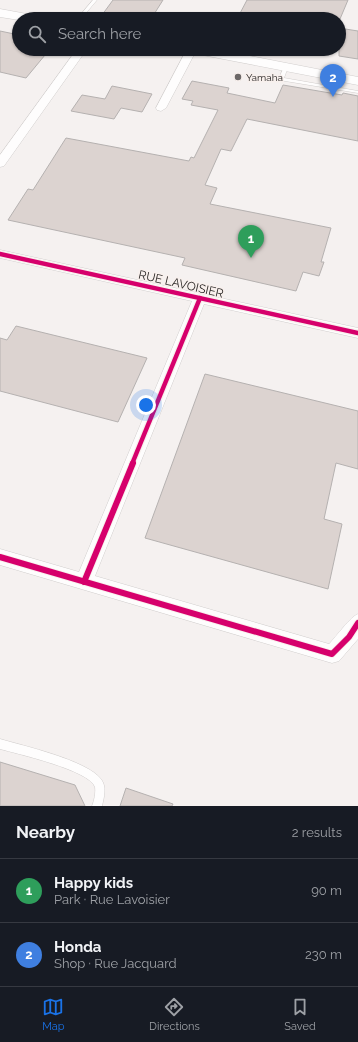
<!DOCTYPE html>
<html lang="en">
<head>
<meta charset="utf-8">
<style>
  body { margin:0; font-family:Raleway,sans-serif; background:#242831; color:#f1f3f6 }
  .you { position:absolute; left:146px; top:405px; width:14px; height:14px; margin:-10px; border:3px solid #fff; border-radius:50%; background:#1a73e8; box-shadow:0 0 0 6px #1a73e833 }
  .badge { display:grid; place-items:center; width:26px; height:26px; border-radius:50%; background:#1a73e8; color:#fff; font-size:13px; font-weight:700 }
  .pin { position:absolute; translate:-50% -33px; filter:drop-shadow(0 1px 2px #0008) }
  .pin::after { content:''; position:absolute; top:21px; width:14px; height:12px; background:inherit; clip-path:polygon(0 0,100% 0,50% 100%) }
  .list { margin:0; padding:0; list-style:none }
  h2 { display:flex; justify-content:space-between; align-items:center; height:52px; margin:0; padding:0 16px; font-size:17px }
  h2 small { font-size:13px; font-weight:400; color:#9ea1a6 }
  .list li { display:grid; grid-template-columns:26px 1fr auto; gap:12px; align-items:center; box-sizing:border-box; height:64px; padding:0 16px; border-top:1px solid #363941 }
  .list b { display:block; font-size:15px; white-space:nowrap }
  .list p { margin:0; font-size:13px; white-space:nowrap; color:#9ea1a6 }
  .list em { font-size:13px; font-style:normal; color:#9ea1a6 }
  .icon { flex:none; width:22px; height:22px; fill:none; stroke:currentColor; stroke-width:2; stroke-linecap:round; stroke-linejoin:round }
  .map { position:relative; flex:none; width:358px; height:806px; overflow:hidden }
  .search { position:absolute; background:#171b24; box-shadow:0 1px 3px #0004; left:12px; right:12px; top:12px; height:44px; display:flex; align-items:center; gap:10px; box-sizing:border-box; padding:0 14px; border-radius:22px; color:#9ea1a6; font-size:15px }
  .sheet { height:180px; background:#171b24 }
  nav { display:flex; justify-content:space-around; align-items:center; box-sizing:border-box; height:56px; border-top:1px solid #363941; background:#171b24; font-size:11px; color:#9ea1a6 }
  nav a { display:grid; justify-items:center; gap:2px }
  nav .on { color:#1a73e8 }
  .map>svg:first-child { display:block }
  .building { fill:#dcd3d0; stroke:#b5b1b0 }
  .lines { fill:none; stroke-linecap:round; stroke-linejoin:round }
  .lane-casing { stroke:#d1cecd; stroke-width:1 }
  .street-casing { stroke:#d1cecd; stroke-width:1 }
  .secondary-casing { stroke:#d1cecd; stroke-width:1 }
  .lane { fill:#fefdfd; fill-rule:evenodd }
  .street { fill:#fefdfd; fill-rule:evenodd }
  .secondary { fill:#fefdfd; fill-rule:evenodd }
  .cycleway-far1-casing { stroke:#f8f0ed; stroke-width:7 }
  .cycleway-casing { stroke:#f8f0ed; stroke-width:8 }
  .cycleway-far1 { stroke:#d6006c; stroke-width:4.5 }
  .cycleway { stroke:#d6006c; stroke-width:6 }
  .poi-dot { fill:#6c6868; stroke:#f8f0ed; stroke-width:1.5 }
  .labels { text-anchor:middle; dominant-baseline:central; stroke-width:3; stroke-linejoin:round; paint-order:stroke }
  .far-poi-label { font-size:10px; fill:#221f1e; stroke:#f8f0ed; text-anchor:start }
  .street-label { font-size:12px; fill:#221f1e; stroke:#f8f0ed }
</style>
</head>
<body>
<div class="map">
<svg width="358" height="806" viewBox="0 0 358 806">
  <rect width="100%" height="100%" fill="#f5f1f0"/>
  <g class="building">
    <path d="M 113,0 L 163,0 L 151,19 L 127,19 L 102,15 Z"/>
    <path d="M 247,0 L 348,0 L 340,19 L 237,19 Z"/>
    <path d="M 339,28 L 358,31 L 358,59 L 339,56 Z"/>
    <path d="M 0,31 L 19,35 L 19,49 L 50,49 L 26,78 L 0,72 Z"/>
    <path d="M 192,81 L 229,88 L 227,93 L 275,103 L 283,85 L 342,95 L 343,93 L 358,96 L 358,141 L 247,119 L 231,151 L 221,149 L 205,185 L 217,188 L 210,204 L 331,228 L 321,262 L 324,262 L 319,276 L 303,272 L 296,291 L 182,265 L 185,258 L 8,220 L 28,189 L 33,190 L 66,138 L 189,161 L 191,157 L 194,158 L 218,110 L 191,105 L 193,101 L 182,99 Z"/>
    <path d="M 112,86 L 152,94 L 142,112 L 121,108 L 114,119 L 71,111 L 82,95 L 105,99 Z"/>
    <path d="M 16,326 L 147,358 L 118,422 L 0,391 L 0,338 L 7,340 Z"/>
    <path d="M 205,374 L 358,411 L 358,469 L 336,463 L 324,519 L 342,524 L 328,589 L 145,538 Z"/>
    <path d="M 0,762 L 75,785 L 85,806 L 0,806 Z"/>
    <path d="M 126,788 L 173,804 L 172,806 L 120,806 Z"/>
  </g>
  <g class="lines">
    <defs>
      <g id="lane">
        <path d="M 93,0 L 97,0 L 81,19 L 77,19 Z"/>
        <path d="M 98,16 L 114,18 L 116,19 L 100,18 L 98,17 Z"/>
        <path d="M 284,66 L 288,67 L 284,78 L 358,91 L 358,93 L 279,80 L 279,79 Z"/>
        <path d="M 0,739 C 24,746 86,760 101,779 C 107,787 104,797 102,806 L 92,806 C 94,801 96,793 95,787 C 89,770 18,754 0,749 Z"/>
      </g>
      <g id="street">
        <path d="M 77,49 L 87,49 L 4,166 L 0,167 L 0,155 Z"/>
        <path d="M 187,49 L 197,49 L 166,108 L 161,111 L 157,110 L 156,108 Z"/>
        <path d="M 0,250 L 358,328 L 358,338 L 204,304 L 95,576 L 329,644 C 337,636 350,617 358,614 L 358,639 L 339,661 L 332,663 L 0,565 L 0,549 L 79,572 L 192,301 L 0,258 Z"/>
      </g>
      <g id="secondary">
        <path d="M 0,9 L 38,16 L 40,19 L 19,19 L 19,20 L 0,17 Z"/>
        <path d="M 185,49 L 214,49 L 358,77 L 358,85 L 192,53 L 187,52 Z"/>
      </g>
    </defs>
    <use href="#lane" class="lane-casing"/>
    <use href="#street" class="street-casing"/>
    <use href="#secondary" class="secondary-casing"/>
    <use href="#lane" class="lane"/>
    <use href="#street" class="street"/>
    <use href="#secondary" class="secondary"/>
    <defs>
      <g id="cycleway-far1">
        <path d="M 0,254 L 358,333"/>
        <path d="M 132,464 L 200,298"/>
      </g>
      <g id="cycleway">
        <path d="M 0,557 L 332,654 L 349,637 L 358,623"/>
        <path d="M 84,582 L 133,463"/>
      </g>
    </defs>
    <use href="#cycleway-far1" class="cycleway-far1-casing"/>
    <use href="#cycleway" class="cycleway-casing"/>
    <use href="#cycleway-far1" class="cycleway-far1"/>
    <use href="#cycleway" class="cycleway"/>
  </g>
  <circle class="poi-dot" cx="238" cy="77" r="4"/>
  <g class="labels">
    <g class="far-poi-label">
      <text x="246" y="77">Yamaha</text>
    </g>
    <g class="street-label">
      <text transform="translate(181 284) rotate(13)">RUE LAVOISIER</text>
    </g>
  </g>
</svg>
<div class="you"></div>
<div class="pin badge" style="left:251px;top:258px;background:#2e9e5b">1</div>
<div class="pin badge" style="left:333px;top:97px;background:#3f7fe0">2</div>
<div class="search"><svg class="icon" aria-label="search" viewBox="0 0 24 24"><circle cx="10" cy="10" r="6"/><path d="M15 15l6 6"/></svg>Search here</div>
</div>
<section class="sheet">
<h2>Nearby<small>2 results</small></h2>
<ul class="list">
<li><span class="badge" style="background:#2e9e5b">1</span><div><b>Happy kids</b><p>Park · Rue Lavoisier</p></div><em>90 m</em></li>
<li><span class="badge" style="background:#3f7fe0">2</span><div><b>Honda</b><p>Shop · Rue Jacquard</p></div><em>230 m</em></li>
</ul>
</section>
<nav>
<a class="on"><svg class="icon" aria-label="map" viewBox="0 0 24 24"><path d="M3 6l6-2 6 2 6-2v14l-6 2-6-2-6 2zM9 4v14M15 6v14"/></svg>Map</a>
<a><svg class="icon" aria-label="directions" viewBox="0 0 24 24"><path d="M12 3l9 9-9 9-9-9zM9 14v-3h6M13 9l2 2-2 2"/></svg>Directions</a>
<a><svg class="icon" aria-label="saved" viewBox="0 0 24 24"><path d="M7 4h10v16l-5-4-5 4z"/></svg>Saved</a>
</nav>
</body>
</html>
